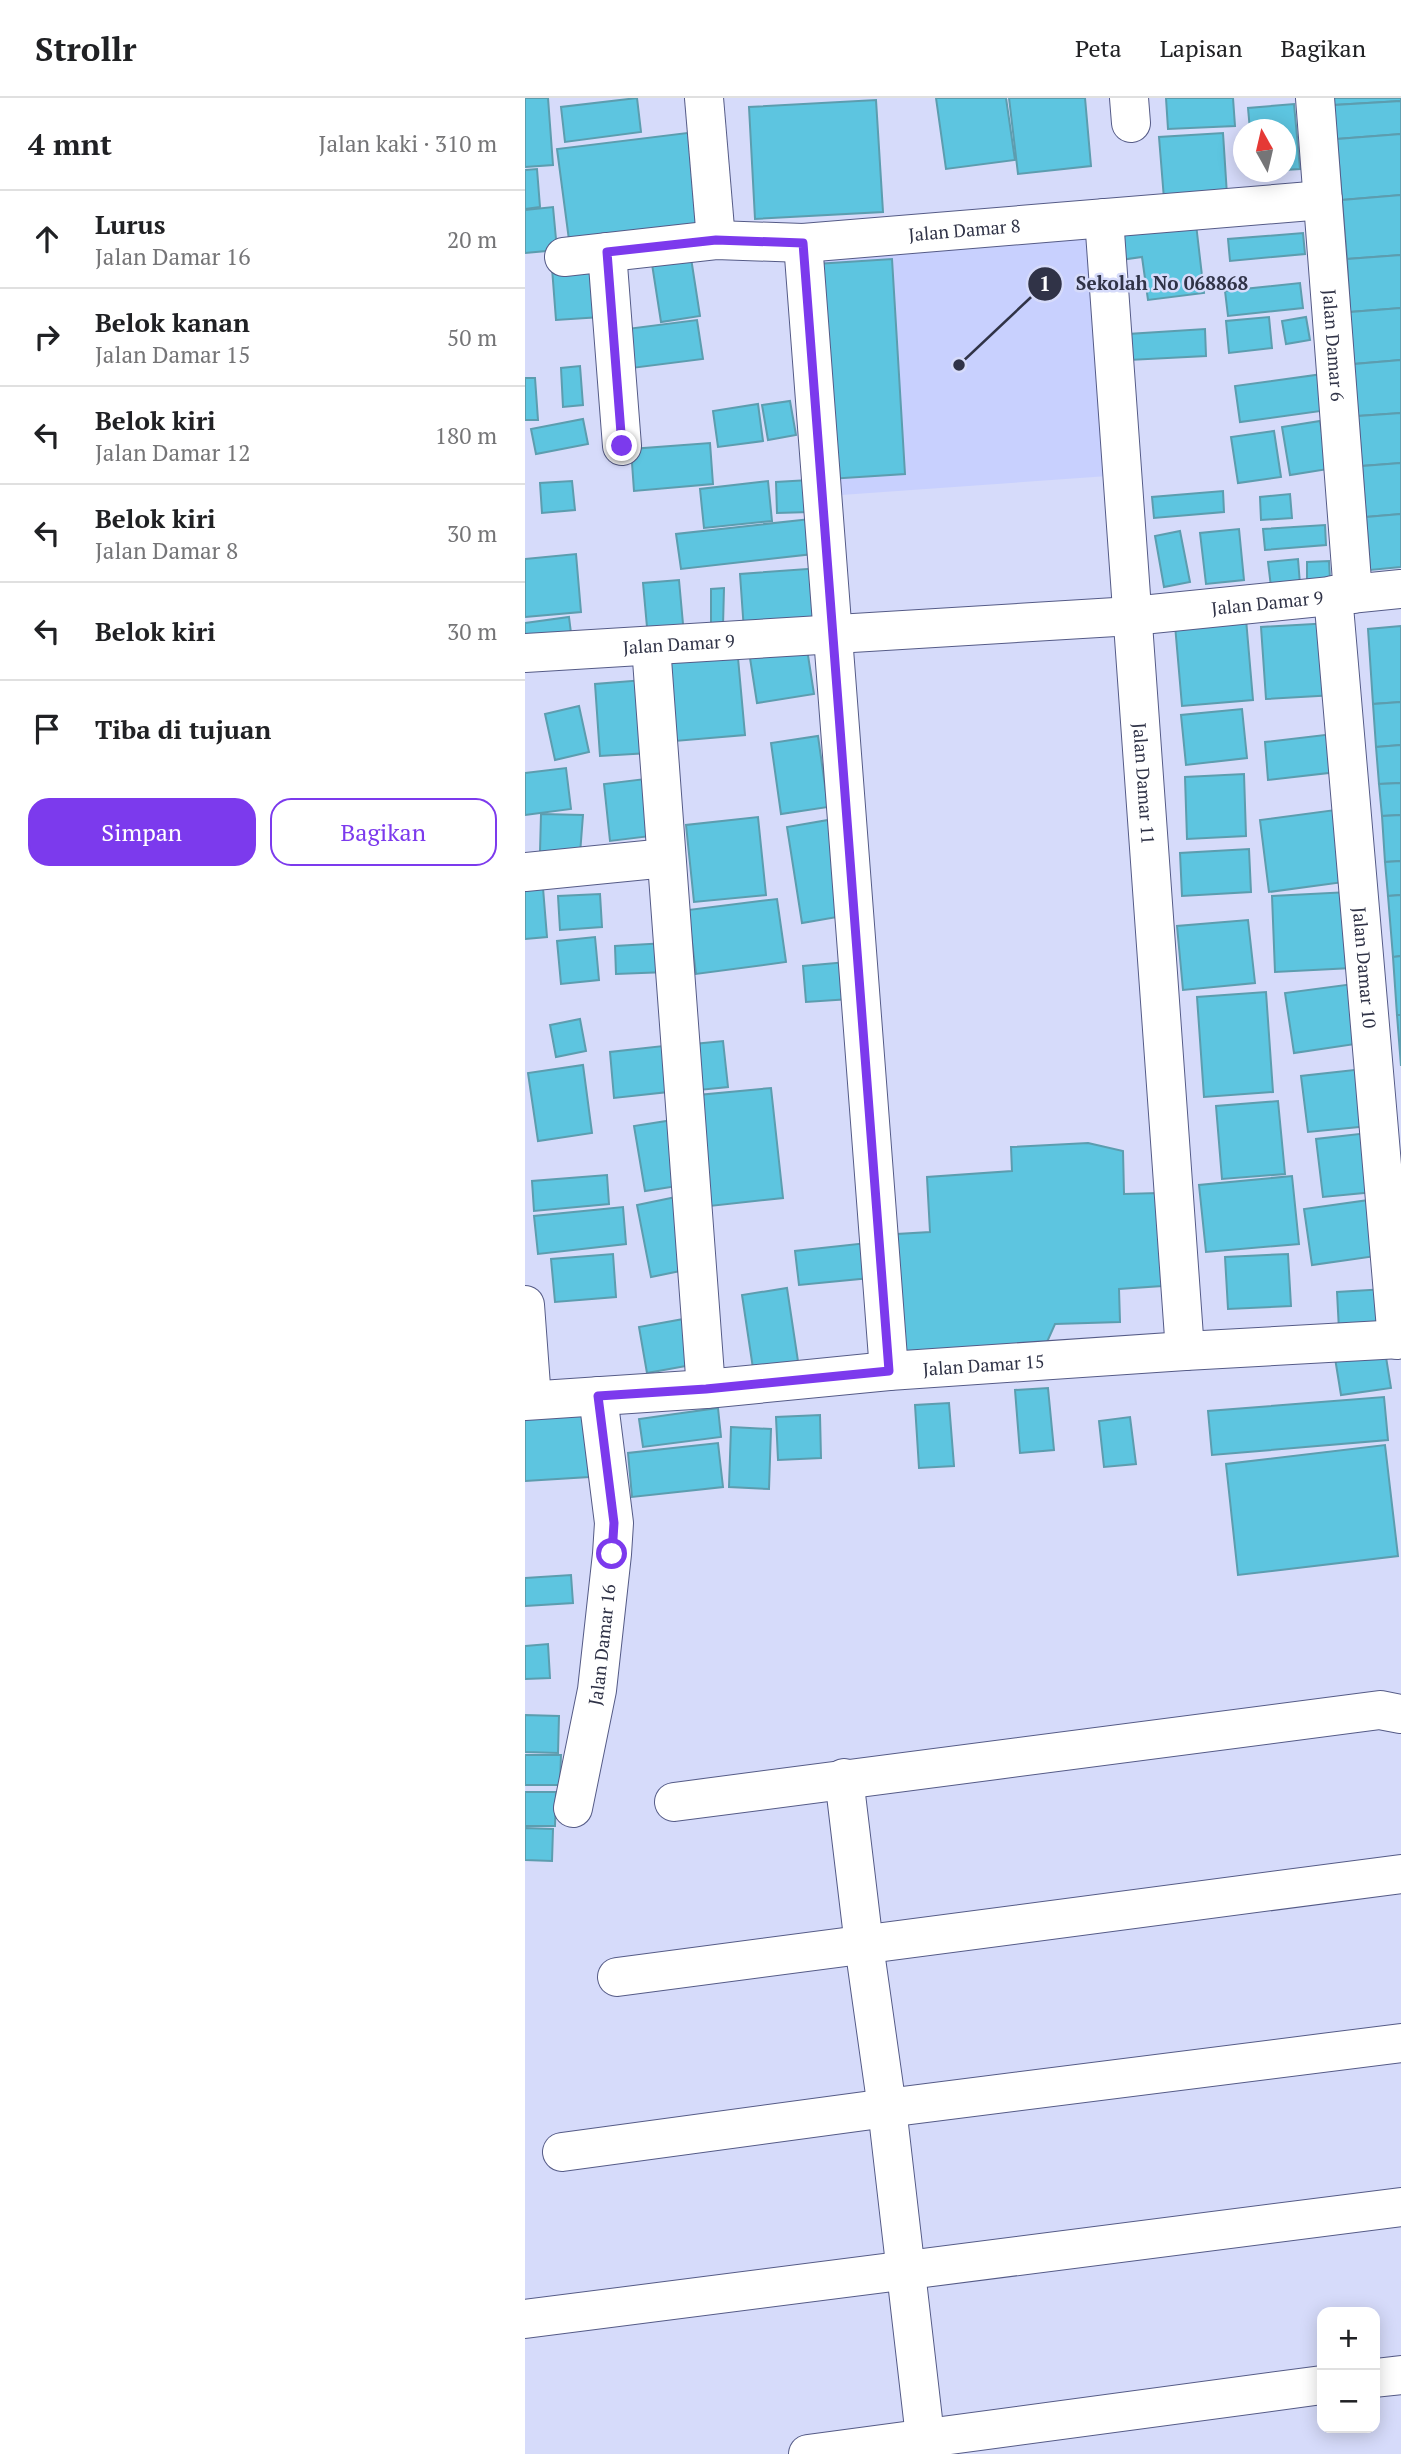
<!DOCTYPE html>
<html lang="id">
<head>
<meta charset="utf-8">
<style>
  body { margin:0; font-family:"PT Serif",serif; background:#f2f2f2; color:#202124 }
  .controls { position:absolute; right:21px; bottom:21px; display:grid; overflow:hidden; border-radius:14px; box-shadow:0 4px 18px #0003 }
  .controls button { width:63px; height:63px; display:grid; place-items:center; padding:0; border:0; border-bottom:2px solid #e0e0e0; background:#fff; color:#202124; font:35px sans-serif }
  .compass { position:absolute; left:708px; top:21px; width:63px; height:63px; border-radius:50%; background:#fff; box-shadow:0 4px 18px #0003; rotate:352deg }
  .stop { position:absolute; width:21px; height:21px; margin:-16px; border:5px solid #7c3aed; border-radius:50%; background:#fff }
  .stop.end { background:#7c3aed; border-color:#fff; box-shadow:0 2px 7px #0008 }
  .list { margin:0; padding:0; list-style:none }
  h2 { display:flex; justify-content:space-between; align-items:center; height:91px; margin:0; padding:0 28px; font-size:30px }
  h2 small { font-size:23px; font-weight:400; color:#757577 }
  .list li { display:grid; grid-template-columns:46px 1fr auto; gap:21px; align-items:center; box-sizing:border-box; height:98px; padding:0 28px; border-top:2px solid #e0e0e0 }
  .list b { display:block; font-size:26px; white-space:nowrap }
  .list p { margin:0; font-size:23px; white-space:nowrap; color:#757577 }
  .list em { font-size:23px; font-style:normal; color:#757577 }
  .actions { display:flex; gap:14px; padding:21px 28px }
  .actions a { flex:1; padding:16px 0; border:2px solid #7c3aed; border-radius:21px; text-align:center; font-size:24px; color:#7c3aed }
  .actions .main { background:#7c3aed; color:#fff }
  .icon { flex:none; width:38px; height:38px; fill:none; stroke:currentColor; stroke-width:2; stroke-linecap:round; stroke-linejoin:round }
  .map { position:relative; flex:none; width:876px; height:2356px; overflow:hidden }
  header { display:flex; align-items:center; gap:42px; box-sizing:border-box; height:98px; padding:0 35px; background:#fff; border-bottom:2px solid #e0e0e0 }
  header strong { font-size:33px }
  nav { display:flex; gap:38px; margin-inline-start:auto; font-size:24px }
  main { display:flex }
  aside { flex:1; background:#fff }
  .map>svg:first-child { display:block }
  .built { fill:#c8d0fe }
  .building { fill:#5dc5e0; stroke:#5c9daf; stroke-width:2 }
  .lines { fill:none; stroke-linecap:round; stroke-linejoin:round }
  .street-casing { stroke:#555b87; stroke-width:40 }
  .street { stroke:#fff; stroke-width:38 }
  .route { stroke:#7c3aed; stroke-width:9 }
  .labels { text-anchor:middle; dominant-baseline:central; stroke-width:5; stroke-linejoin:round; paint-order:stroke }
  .street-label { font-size:18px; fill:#303347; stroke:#d6dbfa }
  .leader { fill:none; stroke:#303347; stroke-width:2.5 }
  .callout-dot { fill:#303347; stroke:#d6dbfa; stroke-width:2.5 }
  .mark-label { font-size:21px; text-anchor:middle; font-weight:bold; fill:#fff }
  .callout-label { font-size:19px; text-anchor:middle; font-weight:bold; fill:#303347; stroke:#d6dbfa; stroke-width:5; stroke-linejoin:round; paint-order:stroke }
</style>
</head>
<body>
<header>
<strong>Strollr</strong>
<nav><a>Peta</a><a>Lapisan</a><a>Bagikan</a></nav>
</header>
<main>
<aside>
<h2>4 mnt<small>Jalan kaki · 310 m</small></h2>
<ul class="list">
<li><svg class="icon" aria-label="ahead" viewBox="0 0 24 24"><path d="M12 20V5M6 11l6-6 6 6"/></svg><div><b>Lurus</b><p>Jalan Damar 16</p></div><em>20 m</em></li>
<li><svg class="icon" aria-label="right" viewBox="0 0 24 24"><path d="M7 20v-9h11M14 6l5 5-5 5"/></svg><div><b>Belok kanan</b><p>Jalan Damar 15</p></div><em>50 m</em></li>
<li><svg class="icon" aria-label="left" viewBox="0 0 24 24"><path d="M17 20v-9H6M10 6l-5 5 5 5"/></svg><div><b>Belok kiri</b><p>Jalan Damar 12</p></div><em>180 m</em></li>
<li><svg class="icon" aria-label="left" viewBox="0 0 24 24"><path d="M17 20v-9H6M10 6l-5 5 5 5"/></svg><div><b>Belok kiri</b><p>Jalan Damar 8</p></div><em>30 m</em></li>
<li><svg class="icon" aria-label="left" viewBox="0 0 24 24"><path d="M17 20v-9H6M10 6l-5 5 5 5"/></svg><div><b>Belok kiri</b></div><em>30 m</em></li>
<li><svg class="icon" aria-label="arrive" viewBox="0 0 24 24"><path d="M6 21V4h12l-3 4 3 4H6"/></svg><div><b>Tiba di tujuan</b></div></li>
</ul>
<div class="actions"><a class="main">Simpan</a><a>Bagikan</a></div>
</aside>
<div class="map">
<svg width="876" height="2356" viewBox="0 0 876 2356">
  <rect width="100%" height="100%" fill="#d6dbfa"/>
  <path class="built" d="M 564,135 L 583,378 L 302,398 L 285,156 Z"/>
  <g class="building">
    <path d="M 0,0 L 23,0 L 28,67 L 0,69 Z"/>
    <path d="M 112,0 L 116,34 L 40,44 L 36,9 Z"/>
    <path d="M 411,0 L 481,0 L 490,62 L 421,71 Z"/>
    <path d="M 484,0 L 560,0 L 566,68 L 493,76 Z"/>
    <path d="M 641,0 L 708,0 L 710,28 L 643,31 Z"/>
    <path d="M 809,0 L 876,0 L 876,3 L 809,7 Z"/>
    <path d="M 351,2 L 358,114 L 230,121 L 224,9 Z"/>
    <path d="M 876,3 L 876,36 L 812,41 L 809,7 Z"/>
    <path d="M 769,6 L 775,71 L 760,72 L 760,32 L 725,32 L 723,10 Z"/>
    <path d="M 170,34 L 181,126 L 44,142 L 32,51 Z"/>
    <path d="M 698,35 L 702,97 L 639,101 L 634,39 Z"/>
    <path d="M 876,36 L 876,97 L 817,102 L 812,41 Z"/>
    <path d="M 12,71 L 15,109 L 0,111 L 0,72 Z"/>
    <path d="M 876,97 L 876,157 L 822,161 L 817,102 Z"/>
    <path d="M 28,109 L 32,152 L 0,155 L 0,112 Z"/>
    <path d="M 671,126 L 679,195 L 623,202 L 617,159 L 595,162 L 592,136 Z"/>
    <path d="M 778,135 L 780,156 L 705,163 L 703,141 Z"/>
    <path d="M 876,157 L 876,210 L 825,214 L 822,161 Z"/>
    <path d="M 166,160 L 175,218 L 136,224 L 127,166 Z"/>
    <path d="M 367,161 L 380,376 L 304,381 L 291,166 Z"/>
    <path d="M 73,168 L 76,219 L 31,222 L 27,170 Z"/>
    <path d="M 775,185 L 778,210 L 703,218 L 700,193 Z"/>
    <path d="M 876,210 L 876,262 L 829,266 L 825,214 Z"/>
    <path d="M 744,219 L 747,250 L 704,255 L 701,223 Z"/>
    <path d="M 781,219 L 785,242 L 761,246 L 757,223 Z"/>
    <path d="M 172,222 L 178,261 L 99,271 L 94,232 Z"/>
    <path d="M 680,231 L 681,258 L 604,262 L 603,236 Z"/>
    <path d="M 876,262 L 876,315 L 833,318 L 829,266 Z"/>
    <path d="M 55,268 L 58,307 L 38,309 L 36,270 Z"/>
    <path d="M 798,276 L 803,312 L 715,324 L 710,288 Z"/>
    <path d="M 0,280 L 10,280 L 13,322 L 0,322 Z"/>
    <path d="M 265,303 L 271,337 L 243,342 L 237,307 Z"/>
    <path d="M 233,306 L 238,343 L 193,349 L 188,313 Z"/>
    <path d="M 876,315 L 876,365 L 837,368 L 833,318 Z"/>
    <path d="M 58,321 L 63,346 L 11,356 L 6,331 Z"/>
    <path d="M 795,323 L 803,371 L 765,377 L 757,329 Z"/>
    <path d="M 749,333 L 756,379 L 713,385 L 706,339 Z"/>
    <path d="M 185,345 L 188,386 L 109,393 L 106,351 Z"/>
    <path d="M 876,365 L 876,416 L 841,419 L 837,368 Z"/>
    <path d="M 284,382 L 285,414 L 252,415 L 251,384 Z"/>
    <path d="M 47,383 L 50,412 L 17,415 L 15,385 Z"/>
    <path d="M 243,383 L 247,423 L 179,430 L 175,391 Z"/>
    <path d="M 698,393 L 699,414 L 629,420 L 627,399 Z"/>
    <path d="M 765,396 L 767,420 L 736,422 L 735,399 Z"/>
    <path d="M 876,416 L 876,469 L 845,472 L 841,419 Z"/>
    <path d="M 285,421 L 288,456 L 156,471 L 151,436 Z"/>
    <path d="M 800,427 L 801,447 L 740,452 L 738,431 Z"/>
    <path d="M 714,431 L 719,482 L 681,486 L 675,435 Z"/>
    <path d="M 655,433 L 665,484 L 639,489 L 630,438 Z"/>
    <path d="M 51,456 L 56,514 L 0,519 L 0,461 Z"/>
    <path d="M 773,461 L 775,486 L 746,489 L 743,464 Z"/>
    <path d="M 804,463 L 805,481 L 782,481 L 782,464 Z"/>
    <path d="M 296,470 L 300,528 L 219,533 L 215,476 Z"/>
    <path d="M 154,482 L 159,537 L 123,540 L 118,485 Z"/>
    <path d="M 199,490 L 198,528 L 186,528 L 186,491 Z"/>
    <path d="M 44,519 L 47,543 L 0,549 L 0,525 Z"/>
    <path d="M 721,521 L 728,602 L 657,608 L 650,527 Z"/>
    <path d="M 806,525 L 810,597 L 741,601 L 736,529 Z"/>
    <path d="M 876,528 L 876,604 L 848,606 L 843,531 Z"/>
    <path d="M 212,549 L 220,637 L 150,643 L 142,556 Z"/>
    <path d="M 282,551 L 289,596 L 232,605 L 225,560 Z"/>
    <path d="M 119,582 L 124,655 L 75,658 L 70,586 Z"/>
    <path d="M 876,604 L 876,647 L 851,649 L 848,606 Z"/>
    <path d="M 54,608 L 64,654 L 30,662 L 20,616 Z"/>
    <path d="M 717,611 L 722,660 L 661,667 L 656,617 Z"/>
    <path d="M 808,636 L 812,674 L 743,682 L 740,644 Z"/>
    <path d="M 293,638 L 303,709 L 256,716 L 246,645 Z"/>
    <path d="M 876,647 L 876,685 L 854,686 L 851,649 Z"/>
    <path d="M 41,670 L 46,711 L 0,717 L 0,675 Z"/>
    <path d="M 719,676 L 721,738 L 662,741 L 660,679 Z"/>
    <path d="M 120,681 L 126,738 L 85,743 L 79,686 Z"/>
    <path d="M 876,685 L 876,717 L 857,718 L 854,686 Z"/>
    <path d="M 810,712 L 819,784 L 744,794 L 735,722 Z"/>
    <path d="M 16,716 L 58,717 L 55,756 L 15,754 Z"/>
    <path d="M 876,717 L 876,763 L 860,764 L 857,718 Z"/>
    <path d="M 233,719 L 241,797 L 169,804 L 161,727 Z"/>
    <path d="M 303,722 L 318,818 L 277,825 L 262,729 Z"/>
    <path d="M 724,751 L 726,794 L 657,798 L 655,755 Z"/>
    <path d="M 876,763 L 876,797 L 863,798 L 860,764 Z"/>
    <path d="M 18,790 L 22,839 L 0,841 L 0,791 Z"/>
    <path d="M 824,794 L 827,870 L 750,874 L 747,798 Z"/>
    <path d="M 75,796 L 77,829 L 35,832 L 33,798 Z"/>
    <path d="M 876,797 L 876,858 L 868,859 L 863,798 Z"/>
    <path d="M 252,801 L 261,864 L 171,876 L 163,812 Z"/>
    <path d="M 723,822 L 730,885 L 658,892 L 652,828 Z"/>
    <path d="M 70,839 L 74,882 L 36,886 L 32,843 Z"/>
    <path d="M 141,845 L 142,874 L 91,876 L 90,848 Z"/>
    <path d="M 876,858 L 876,917 L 872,917 L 868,859 Z"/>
    <path d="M 322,864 L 325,901 L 281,904 L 278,868 Z"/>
    <path d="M 828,886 L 837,945 L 769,955 L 760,895 Z"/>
    <path d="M 741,894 L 748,994 L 679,999 L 672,899 Z"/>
    <path d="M 872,917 L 876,917 L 876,968 Z"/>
    <path d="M 55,921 L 61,953 L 31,959 L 25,927 Z"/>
    <path d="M 198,943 L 203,989 L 174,992 L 169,946 Z"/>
    <path d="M 138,948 L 143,994 L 89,1000 L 85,954 Z"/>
    <path d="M 58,967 L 67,1035 L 13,1043 L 3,975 Z"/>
    <path d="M 838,971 L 844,1028 L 783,1034 L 776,978 Z"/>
    <path d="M 246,990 L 258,1100 L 185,1108 L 173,997 Z"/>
    <path d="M 753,1003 L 760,1076 L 697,1081 L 691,1008 Z"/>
    <path d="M 148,1022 L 159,1087 L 120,1093 L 109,1028 Z"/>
    <path d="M 843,1035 L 849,1094 L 798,1099 L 791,1041 Z"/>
    <path d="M 563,1045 L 598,1053 L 599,1096 L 633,1095 L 637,1188 L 594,1191 L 595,1224 L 530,1226 L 518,1253 L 380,1261 L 372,1136 L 405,1134 L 402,1079 L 487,1073 L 486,1049 Z"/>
    <path d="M 82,1077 L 84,1106 L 9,1113 L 7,1083 Z"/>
    <path d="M 767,1078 L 774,1146 L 681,1154 L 674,1087 Z"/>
    <path d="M 151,1099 L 165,1171 L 126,1179 L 112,1107 Z"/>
    <path d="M 851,1101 L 858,1157 L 787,1167 L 779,1111 Z"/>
    <path d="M 98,1109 L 101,1146 L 13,1156 L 9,1118 Z"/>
    <path d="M 342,1145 L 345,1180 L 274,1187 L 270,1153 Z"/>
    <path d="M 88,1156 L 91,1199 L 30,1204 L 26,1161 Z"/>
    <path d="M 763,1156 L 766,1208 L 703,1211 L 700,1159 Z"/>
    <path d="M 262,1190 L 274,1270 L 229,1277 L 217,1197 Z"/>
    <path d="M 861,1191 L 864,1229 L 814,1232 L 812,1194 Z"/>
    <path d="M 164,1220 L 172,1266 L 122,1275 L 114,1229 Z"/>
    <path d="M 860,1253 L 866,1290 L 816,1297 L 810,1260 Z"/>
    <path d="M 523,1290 L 529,1352 L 495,1355 L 490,1292 Z"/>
    <path d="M 859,1299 L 863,1342 L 687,1357 L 683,1313 Z"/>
    <path d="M 424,1305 L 429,1368 L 394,1370 L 390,1307 Z"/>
    <path d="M 193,1310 L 196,1339 L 118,1349 L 114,1321 Z"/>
    <path d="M 59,1314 L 64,1379 L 0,1383 L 0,1318 Z"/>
    <path d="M 295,1317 L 296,1360 L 253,1362 L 251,1319 Z"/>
    <path d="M 605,1319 L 611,1366 L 579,1369 L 574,1323 Z"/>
    <path d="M 206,1329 L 246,1331 L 244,1391 L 204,1389 Z"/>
    <path d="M 193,1345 L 198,1389 L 107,1399 L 103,1355 Z"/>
    <path d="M 860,1347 L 873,1458 L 713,1477 L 701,1366 Z"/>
    <path d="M 46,1477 L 48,1505 L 0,1508 L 0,1480 Z"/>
    <path d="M 23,1546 L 25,1580 L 0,1581 L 0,1548 Z"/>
    <path d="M 0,1617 L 34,1618 L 33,1655 L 0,1654 Z"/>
    <path d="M 0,1657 L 36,1657 L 35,1687 L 0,1687 Z"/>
    <path d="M 0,1694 L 31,1694 L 30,1728 L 0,1728 Z"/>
    <path d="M 0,1730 L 28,1731 L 27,1763 L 0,1762 Z"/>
  </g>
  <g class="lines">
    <defs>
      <g id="street">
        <path d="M 179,0 L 191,142"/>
        <path d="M 604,0 L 606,25"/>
        <path id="s1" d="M 790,0 L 828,496"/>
        <path id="s2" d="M 579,120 L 660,1253"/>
        <path d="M 278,145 L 364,1273"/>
        <path d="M 82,154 L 97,348"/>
        <path id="s3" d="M 39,159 L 191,142 L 278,145 L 798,102"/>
        <path id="s4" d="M 808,497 L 872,1242"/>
        <path d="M 126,548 L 181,1291"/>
        <path id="s5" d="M 0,555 L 607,518 L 876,491"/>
        <path d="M 0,774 L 141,760"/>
        <path d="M 0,1207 L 7,1302"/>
        <path id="s6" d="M 0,1303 L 181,1291 L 364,1273 L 660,1253 L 876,1241"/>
        <path d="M 319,1680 L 339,1847 L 362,2010 L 402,2356"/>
        <path d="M 149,1704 L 855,1612 L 876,1616"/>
        <path id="s7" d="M 48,1710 L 72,1592 L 87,1456 L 89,1425 L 73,1298"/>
        <path d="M 92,1879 L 876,1776"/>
        <path d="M 37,2054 L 362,2010 L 876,1945"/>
        <path d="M 0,2221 L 876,2109"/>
        <path d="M 850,2280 L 876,2277"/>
        <path d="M 283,2356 L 797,2287"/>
      </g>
    </defs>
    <use href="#street" class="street-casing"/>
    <use href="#street" class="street"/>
  </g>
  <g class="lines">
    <path class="route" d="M 87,1456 L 89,1425 L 73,1298 L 181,1291 L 364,1273 L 278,145 L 191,142 L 82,154 L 97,348"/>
  </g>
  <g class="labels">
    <g class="street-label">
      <text stroke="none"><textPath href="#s3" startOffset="402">Jalan Damar 8</textPath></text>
      <text stroke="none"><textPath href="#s1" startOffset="248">Jalan Damar 6</textPath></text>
      <text stroke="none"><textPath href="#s5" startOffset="744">Jalan Damar 9</textPath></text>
      <text stroke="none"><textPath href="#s5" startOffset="154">Jalan Damar 9</textPath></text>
      <text stroke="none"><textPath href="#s2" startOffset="567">Jalan Damar 11</textPath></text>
      <text stroke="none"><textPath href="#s4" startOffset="374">Jalan Damar 10</textPath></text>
      <text stroke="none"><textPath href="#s6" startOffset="460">Jalan Damar 15</textPath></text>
      <text stroke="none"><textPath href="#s7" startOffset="166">Jalan Damar 16</textPath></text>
    </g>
  </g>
  <path class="leader" d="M434 267L520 186"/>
  <g class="callout-dot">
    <circle cx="434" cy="267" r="7"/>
    <circle cx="520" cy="186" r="18"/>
  </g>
  <g class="mark-label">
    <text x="520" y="193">1</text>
  </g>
  <g class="callout-label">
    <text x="637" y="192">Sekolah No 068868</text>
  </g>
</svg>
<div class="controls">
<button>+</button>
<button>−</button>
</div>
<svg class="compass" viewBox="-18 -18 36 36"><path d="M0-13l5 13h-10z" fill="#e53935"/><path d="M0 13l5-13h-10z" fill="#757577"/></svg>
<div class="stop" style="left:87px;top:1456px"></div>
<div class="stop end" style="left:97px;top:348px"></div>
</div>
</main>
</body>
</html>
